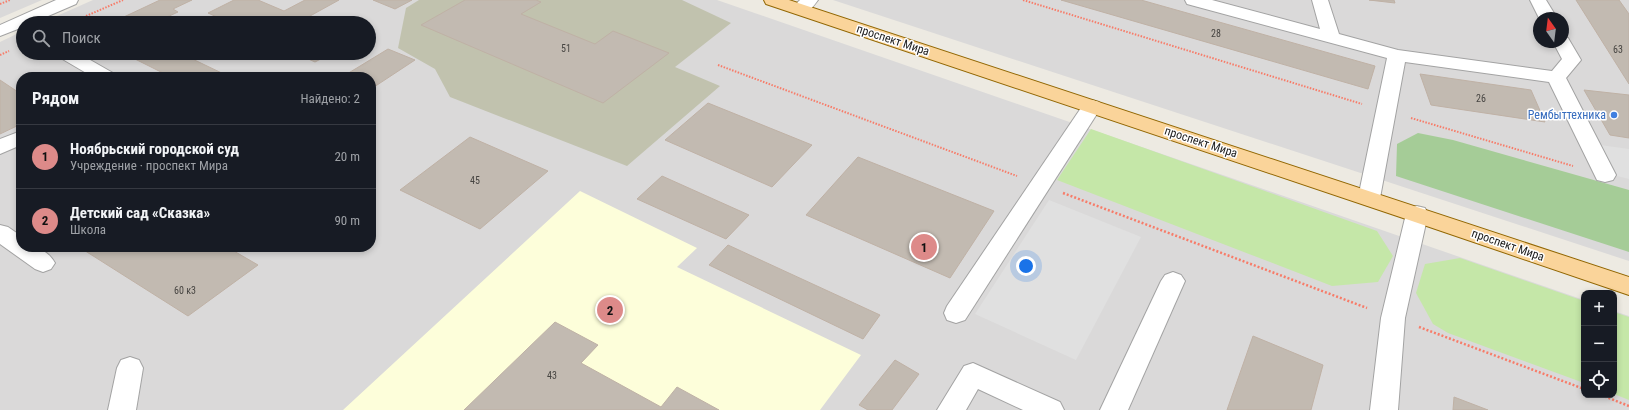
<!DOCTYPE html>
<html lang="ru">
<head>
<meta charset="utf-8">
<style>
  body { margin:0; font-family:"Roboto Condensed",sans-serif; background:#242831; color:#f1f3f6 }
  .controls { position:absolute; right:12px; bottom:12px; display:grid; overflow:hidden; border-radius:8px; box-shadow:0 2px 6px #0003 }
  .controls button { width:36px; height:36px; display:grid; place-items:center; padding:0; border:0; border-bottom:1px solid #363941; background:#171b24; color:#f1f3f6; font:20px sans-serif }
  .compass { position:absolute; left:1533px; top:12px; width:36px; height:36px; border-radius:50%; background:#171b24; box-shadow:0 2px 6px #0003; rotate:346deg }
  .you { position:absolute; left:1026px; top:266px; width:14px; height:14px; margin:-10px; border:3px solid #fff; border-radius:50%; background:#1a73e8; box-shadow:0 0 0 6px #1a73e833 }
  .badge { display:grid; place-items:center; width:26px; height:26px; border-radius:50%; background:#dd8a89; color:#111; font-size:13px; font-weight:700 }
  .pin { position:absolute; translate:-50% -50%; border:2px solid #fff; box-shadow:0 1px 4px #0006 }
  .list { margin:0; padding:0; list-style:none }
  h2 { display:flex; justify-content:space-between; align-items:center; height:52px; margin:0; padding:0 16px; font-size:17px }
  h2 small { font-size:13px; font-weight:400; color:#9ea1a6 }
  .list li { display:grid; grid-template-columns:26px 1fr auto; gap:12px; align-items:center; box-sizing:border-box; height:64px; padding:0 16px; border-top:1px solid #363941 }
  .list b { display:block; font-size:15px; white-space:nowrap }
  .list p { margin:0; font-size:13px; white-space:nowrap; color:#9ea1a6 }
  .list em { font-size:13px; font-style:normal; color:#9ea1a6 }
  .icon { flex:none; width:22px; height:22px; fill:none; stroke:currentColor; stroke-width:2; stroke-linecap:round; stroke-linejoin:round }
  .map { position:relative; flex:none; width:1629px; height:410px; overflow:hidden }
  .search { position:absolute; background:#171b24; box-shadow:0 2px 6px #0003; left:16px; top:16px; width:360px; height:44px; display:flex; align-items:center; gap:10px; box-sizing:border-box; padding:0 14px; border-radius:22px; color:#9ea1a6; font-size:15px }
  .panel { position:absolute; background:#171b24; box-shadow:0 2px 6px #0003; left:16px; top:72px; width:360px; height:180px; border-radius:16px }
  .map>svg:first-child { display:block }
  .residential { fill:#dad9d9; fill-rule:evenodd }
  .education { fill:#fdfeda }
  .construction { fill:#c1c2ae }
  .grass { fill:#c5e7a8 }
  .forest { fill:#a5cc97 }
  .parking { fill:#e0e0e0 }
  .building { fill:#c2bab1; stroke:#bfb1a5 }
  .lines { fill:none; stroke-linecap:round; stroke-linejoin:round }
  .minor-casing { stroke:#a3a3a3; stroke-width:2 }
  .major-casing { stroke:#926703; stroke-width:2 }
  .path-far1 { stroke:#f77c69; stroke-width:2; stroke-dasharray:1.5 1.5; stroke-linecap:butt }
  .path { stroke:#f77c69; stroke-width:2.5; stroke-dasharray:2 2; stroke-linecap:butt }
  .minor { fill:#fff; fill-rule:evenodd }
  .major { fill:#fad49a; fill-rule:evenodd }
  .shop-dot { fill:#3f7fe0; stroke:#fff; stroke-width:1.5 }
  .labels { text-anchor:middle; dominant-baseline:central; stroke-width:3; stroke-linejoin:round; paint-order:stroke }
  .number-label { font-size:10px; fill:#464441 }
  .street-label { font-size:12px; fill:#1c1c1c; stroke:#fff }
  .shop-label { font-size:12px; fill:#366cbe; stroke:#fff; text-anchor:end }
</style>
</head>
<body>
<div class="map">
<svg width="1629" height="410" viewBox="0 0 1629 410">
  <rect width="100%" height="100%" fill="#edeae2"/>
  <g class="residential">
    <path d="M 0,0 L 42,0 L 0,18 Z"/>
    <path d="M 93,0 L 717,0 L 1584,300 L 1584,395 L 1614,395 L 1614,311 L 1629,316 L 1629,410 L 0,410 L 0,42 L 23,31 L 23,53 L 369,53 L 369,23 L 41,23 ZM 21,77 L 371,77 L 371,247 L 21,247 Z"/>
    <path d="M 833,0 L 1629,0 L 1629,261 ZM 1539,18 L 1563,18 L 1563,42 L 1539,42 Z"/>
  </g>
  <path class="education" d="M 580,191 L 697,248 L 677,267 L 861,355 L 820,410 L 343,410 Z"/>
  <path class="construction" d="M 419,0 L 682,0 L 731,23 L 675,67 L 720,86 L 627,166 L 450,97 L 435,69 L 398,48 L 406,8 Z"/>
  <g class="grass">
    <path d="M 1091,129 L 1377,231 L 1393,256 L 1378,282 L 1332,286 L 1057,180 Z"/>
    <path d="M 1460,258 L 1584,301 L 1584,383 L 1448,333 L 1433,324 L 1416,293 L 1425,264 Z"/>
    <path d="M 1614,312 L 1629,317 L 1629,400 L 1614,394 Z"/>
  </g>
  <path class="forest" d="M 1418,133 L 1453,140 L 1629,190 L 1629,252 L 1396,176 L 1397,144 Z"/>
  <g class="parking">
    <path d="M 1600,145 L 1629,149 L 1629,179 L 1617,176 Z"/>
    <path d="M 1049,200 L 1141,237 L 1076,360 L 975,314 Z"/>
  </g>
  <g class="building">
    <path d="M 160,0 L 192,0 L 173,9 L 178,12 L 154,23 L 111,23 Z"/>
    <path d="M 234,0 L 258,0 L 284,11 L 305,0 L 339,0 L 301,21 L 306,23 L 230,23 L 208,13 Z"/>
    <path d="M 373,0 L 412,0 L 395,9 Z"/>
    <path d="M 465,0 L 536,0 L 541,2 L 521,14 L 595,44 L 613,31 L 669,53 L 603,103 L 421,25 Z"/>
    <path d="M 1061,0 L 1141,0 L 1375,66 L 1368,89 Z"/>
    <path d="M 1369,0 L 1394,0 L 1395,3 Z"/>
    <path d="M 1576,0 L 1619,0 L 1629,14 L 1629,84 Z"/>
    <path d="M 388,49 L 415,60 L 371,89 L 371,77 L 342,77 Z"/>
    <path d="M 126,53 L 180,53 L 230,77 L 171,77 L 125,54 Z"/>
    <path d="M 295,53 L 332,53 L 315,62 Z"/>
    <path d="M 1420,74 L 1531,90 L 1545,122 L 1431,105 Z"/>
    <path d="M 0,80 L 21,94 L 21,124 L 0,134 Z"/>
    <path d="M 1584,90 L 1629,95 L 1629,138 L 1610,135 Z"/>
    <path d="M 708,103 L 812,145 L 772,187 L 665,140 Z"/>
    <path d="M 470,137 L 548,171 L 480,229 L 400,190 Z"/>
    <path d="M 858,157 L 994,211 L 950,278 L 806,215 Z"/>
    <path d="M 662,176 L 749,215 L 726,239 L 637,199 Z"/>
    <path d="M 728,245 L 880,315 L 863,339 L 709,265 Z"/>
    <path d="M 79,247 L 227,247 L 258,265 L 188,316 Z"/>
    <path d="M 555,322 L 598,345 L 581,363 L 661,407 L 677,387 L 719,410 L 464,410 Z"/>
    <path d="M 1253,336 L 1323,365 L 1311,410 L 1227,410 Z"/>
    <path d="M 895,360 L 919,374 L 892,410 L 868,410 L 859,405 Z"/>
    <path d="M 1454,397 L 1488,410 L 1453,410 Z"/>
  </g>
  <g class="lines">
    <defs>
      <g id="minor">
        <path d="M 56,0 L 78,0 L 76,4 L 32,23 L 23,23 L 23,27 L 0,36 L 0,25 Z"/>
        <path d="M 800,0 L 818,0 C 812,9 805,15 794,13 L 791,9 Z"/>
        <path d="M 1185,0 L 1212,0 L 1320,29 L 1312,0 L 1328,0 L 1339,34 L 1398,50 L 1552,71 L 1562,59 L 1553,42 L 1563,42 L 1563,37 L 1568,38 L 1581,60 L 1566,78 L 1616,175 L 1613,180 L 1605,182 L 1597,180 L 1549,82 L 1405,62 L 1380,198 L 1377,203 L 1369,206 L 1361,203 L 1358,198 L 1387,58 L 1187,4 Z"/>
        <path d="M 1530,0 L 1546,0 L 1557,18 L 1539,18 Z"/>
        <path d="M 56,53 L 78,53 L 113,73 L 115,77 L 93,77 L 59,57 Z"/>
        <path d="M 1092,100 L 1099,102 L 1102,106 L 965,320 L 956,323 L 947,320 L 944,313 L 947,306 L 1085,102 Z"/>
        <path d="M 21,131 L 21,145 L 0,154 L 0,139 Z"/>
        <path d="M 1417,206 L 1425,208 L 1428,214 L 1405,318 L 1398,410 L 1370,410 L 1381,318 L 1406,214 L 1409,208 Z"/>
        <path d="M 0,225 L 8,227 L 21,236 L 21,247 C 36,247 47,249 55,263 L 51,269 L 43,272 L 35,269 L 0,244 Z"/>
        <path d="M 1173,272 L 1181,275 L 1185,281 L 1128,410 L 1100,410 L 1161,281 L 1165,275 Z"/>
        <path d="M 130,357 L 139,360 L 143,368 L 136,410 L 108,410 L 117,368 L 121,360 Z"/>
        <path d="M 973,363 L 1060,402 L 1064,410 L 1023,410 L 978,389 L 966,410 L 937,410 L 964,366 Z"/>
      </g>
      <path id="major" d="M 764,0 L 789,0 L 1629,277 L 1629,295 L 1409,220 L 766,4 Z"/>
    </defs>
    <use href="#minor" class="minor-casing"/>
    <use href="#major" class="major-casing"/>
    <g class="path-far1">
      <path d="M 1023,0 L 1362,104"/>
      <path d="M 0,4 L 10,0"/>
      <path d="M 86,16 L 123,0"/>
      <path d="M 0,55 L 9,51"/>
      <path d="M 718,65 L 1017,176"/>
      <path d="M 1411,118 L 1573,166"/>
    </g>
    <g class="path">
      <path d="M 1063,193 L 1367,308"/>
      <path d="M 1419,327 L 1584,389"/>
      <path d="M 1601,395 L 1629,406"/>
    </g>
    <use href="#minor" class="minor"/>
    <use href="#major" class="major"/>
  </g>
  <circle class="shop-dot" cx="1614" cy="115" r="4"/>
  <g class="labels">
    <g class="number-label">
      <text x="1216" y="33">28</text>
      <text x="566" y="48">51</text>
      <text x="1618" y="49">63</text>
      <text x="1481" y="98">26</text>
      <text x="475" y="180">45</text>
      <text x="185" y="290">60 к3</text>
      <text x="552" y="375">43</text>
    </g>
    <g class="street-label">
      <text transform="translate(893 40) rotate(18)">проспект Мира</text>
      <text transform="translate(1201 142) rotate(18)">проспект Мира</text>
      <text transform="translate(1508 245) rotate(19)">проспект Мира</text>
    </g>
    <g class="shop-label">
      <text x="1606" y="115">Рембыттехника</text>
    </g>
  </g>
</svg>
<div class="controls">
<button>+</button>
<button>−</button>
<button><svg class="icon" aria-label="locate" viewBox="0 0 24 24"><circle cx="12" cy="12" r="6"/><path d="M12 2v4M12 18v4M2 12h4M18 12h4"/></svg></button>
</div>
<svg class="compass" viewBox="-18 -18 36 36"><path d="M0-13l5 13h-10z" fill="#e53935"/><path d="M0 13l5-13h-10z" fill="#9ea1a6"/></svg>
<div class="you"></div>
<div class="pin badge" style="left:924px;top:247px">1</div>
<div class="pin badge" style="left:610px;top:310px">2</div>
<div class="search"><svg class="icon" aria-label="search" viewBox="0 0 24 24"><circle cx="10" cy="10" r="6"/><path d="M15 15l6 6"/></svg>Поиск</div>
<section class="panel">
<h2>Рядом<small>Найдено: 2</small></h2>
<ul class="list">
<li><span class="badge">1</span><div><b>Ноябрьский городской суд</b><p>Учреждение · проспект Мира</p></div><em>20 m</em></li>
<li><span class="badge">2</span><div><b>Детский сад «Сказка»</b><p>Школа</p></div><em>90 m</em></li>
</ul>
</section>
</div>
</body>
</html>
